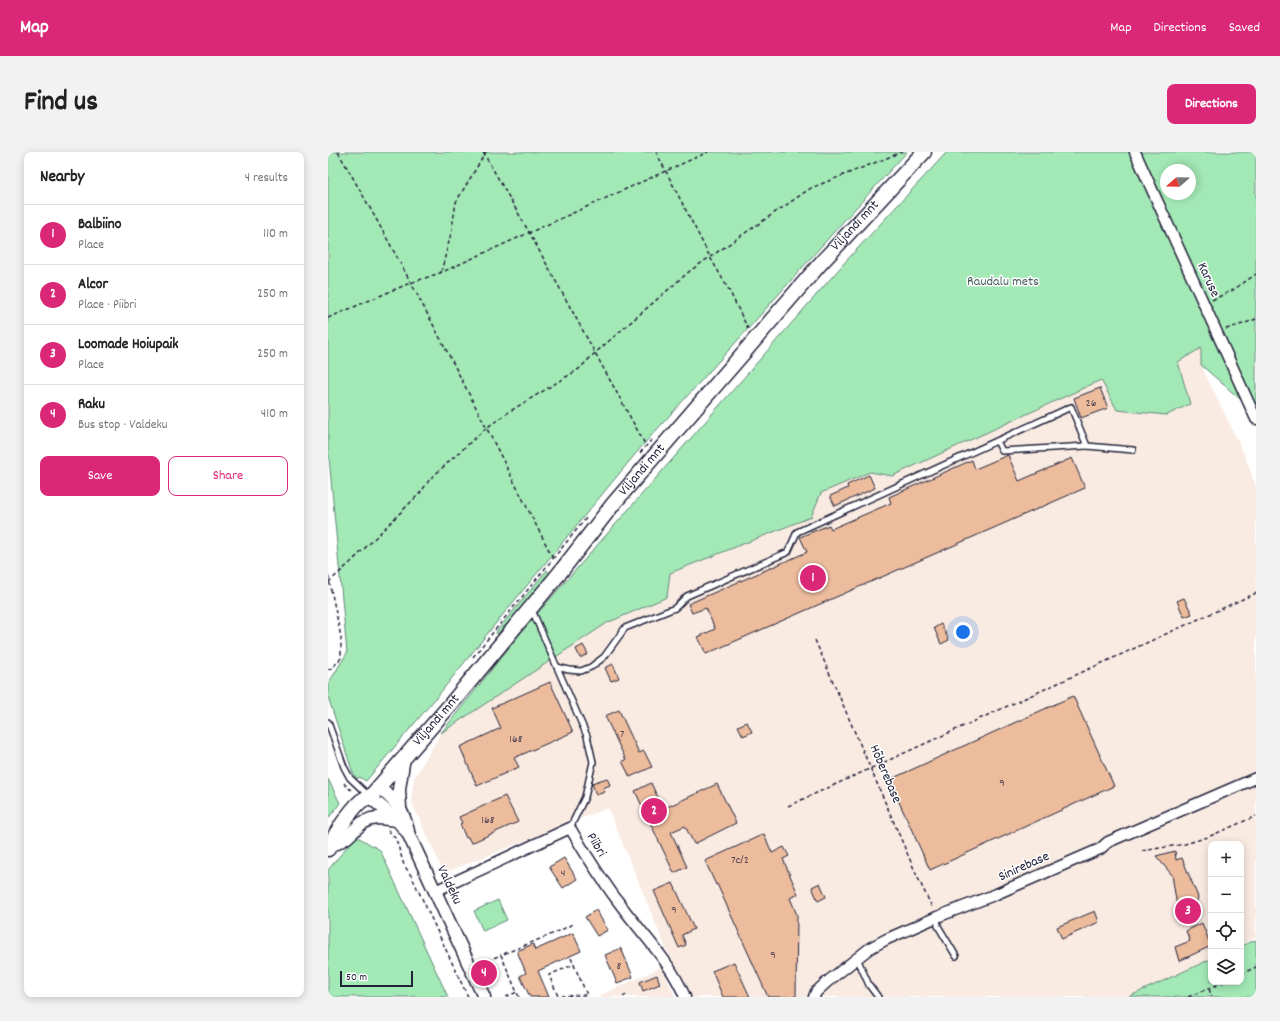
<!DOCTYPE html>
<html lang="en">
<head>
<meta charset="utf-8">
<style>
  body { margin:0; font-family:Dekko,sans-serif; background:#f2f2f2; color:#222 }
  .controls { position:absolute; right:12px; bottom:12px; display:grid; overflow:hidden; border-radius:8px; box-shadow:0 2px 10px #0003 }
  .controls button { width:36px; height:36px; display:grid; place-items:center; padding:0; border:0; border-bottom:1px solid #e0e0e0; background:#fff; color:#222; font:20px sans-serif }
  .compass { position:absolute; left:832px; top:12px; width:36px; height:36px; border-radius:50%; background:#fff; box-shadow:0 2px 10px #0003; rotate:250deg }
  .scale { position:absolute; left:12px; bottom:10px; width:73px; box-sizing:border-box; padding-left:4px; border:2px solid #22223b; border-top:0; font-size:11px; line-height:14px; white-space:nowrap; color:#22223b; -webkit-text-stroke:3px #fff; paint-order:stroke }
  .you { position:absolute; left:635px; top:480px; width:14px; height:14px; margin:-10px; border:3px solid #fff; border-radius:50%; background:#1a73e8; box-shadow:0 0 0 6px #1a73e833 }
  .badge { display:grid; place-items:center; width:26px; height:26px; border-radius:50%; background:#db2777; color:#fff; font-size:13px; font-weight:700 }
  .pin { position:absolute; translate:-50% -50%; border:2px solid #fff; box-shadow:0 1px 4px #0006 }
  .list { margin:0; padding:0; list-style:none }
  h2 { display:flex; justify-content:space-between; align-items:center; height:52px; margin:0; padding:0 16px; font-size:17px }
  h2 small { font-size:13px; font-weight:400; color:#767676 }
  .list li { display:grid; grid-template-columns:26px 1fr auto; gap:12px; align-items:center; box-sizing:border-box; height:60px; padding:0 16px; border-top:1px solid #e0e0e0 }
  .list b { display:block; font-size:15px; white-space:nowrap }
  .list p { margin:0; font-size:13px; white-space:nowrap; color:#767676 }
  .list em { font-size:13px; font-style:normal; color:#767676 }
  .actions { display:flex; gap:8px; padding:12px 16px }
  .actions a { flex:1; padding:9px 0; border:1px solid #db2777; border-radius:8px; text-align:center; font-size:14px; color:#db2777 }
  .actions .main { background:#db2777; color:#fff }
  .icon { flex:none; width:22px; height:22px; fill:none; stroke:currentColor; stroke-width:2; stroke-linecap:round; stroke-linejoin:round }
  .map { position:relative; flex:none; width:928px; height:845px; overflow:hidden; border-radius:8px }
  header { display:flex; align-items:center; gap:24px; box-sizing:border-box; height:56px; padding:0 20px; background:#db2777; color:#fff }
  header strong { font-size:19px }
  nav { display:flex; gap:22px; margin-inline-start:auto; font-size:14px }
  .intro { display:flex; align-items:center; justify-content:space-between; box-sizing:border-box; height:96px; padding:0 24px }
  h1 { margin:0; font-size:28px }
  .button { padding:10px 18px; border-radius:8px; background:#db2777; color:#fff; font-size:14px; font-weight:700 }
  main { display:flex; gap:24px; padding:0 24px }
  aside { flex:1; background:#fff; border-radius:8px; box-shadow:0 2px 10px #0003 }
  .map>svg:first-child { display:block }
  .built { fill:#f9ebe2 }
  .green { fill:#a3e9b6; stroke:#628678; fill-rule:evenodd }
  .building { fill:#ecbc9d; stroke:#22223b }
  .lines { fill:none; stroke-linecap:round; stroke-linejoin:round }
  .service-casing { stroke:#22223b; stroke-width:8 }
  .minor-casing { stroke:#22223b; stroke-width:13 }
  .tertiary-casing { stroke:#22223b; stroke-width:15 }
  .secondary-casing { stroke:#22223b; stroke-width:17 }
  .path { stroke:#22223b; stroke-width:1.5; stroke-dasharray:4 3; stroke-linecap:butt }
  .service { stroke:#fff; stroke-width:5 }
  .minor { stroke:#fff; stroke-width:10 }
  .tertiary { stroke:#fff; stroke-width:12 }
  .secondary { stroke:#fff; stroke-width:14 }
  .labels { text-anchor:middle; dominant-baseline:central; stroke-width:3; stroke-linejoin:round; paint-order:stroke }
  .number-label { font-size:12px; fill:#544854 }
  .street-label { font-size:14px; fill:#22223b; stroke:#fff }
  .park-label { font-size:14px; fill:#495e60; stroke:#fff }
</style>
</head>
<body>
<header>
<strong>Map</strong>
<nav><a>Map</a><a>Directions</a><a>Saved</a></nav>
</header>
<div class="intro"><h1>Find us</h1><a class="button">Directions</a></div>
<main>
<aside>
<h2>Nearby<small>4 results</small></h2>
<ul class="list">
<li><span class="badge">1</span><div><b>Balbiino</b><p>Place</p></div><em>110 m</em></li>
<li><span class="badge">2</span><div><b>Alcor</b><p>Place · Piibri</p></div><em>250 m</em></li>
<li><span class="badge">3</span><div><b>Loomade Hoiupaik</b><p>Place</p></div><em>250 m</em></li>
<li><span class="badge">4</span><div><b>Raku</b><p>Bus stop · Valdeku</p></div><em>410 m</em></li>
</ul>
<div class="actions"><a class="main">Save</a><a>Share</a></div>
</aside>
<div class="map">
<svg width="928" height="845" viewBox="0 0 928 845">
  <rect width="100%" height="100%" fill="#fff"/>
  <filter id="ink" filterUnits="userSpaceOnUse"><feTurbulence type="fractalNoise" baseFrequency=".025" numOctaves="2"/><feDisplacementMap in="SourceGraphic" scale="8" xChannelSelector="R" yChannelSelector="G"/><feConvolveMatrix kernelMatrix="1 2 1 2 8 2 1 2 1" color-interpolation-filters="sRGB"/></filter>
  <g filter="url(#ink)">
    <g class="built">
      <path d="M 873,196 L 873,213 L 916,302 L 928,334 L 928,786 L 913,793 L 913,692 L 883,692 L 883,807 L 800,845 L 358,845 L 280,656 L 116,721 L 83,649 L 86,626 L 113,581 L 279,471 L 339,445 L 342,421 L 483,365 L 493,341 L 542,320 L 564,323 L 774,228 L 850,210 Z"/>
      <path d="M 334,815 L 347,845 L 269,845 Z"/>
    </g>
    <g class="green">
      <path d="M 0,0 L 579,0 L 513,72 L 419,178 L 314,294 L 168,471 L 112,541 L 38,629 L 31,625 L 29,627 L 25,621 L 0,545 L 0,532 L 19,501 L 0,295 Z"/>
      <path d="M 619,0 L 928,0 L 928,272 L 920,254 L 873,213 L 873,196 L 850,210 L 862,252 L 839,263 L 789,258 L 773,228 L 564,324 L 542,320 L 493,341 L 483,365 L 342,421 L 339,445 L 279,471 L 113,581 L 195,478 L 518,109 ZM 838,18 L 862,18 L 862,42 L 838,42 Z"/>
      <path d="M 219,418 L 222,422 L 189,462 L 169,482 L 168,480 Z"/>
      <path d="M 0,627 L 12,651 L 0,667 Z"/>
      <path d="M 28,684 L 52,698 L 120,845 L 0,845 L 0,718 Z"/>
      <path d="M 170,748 L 179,768 L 155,779 L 146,759 Z"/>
      <path d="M 928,788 L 928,845 L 800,845 L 883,807 L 883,830 L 913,830 L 913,794 Z"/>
    </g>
    <g class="building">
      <path d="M 772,236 L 780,256 L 753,266 L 746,246 Z"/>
      <path d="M 680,303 L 691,329 L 744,306 L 757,336 L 378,502 L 370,485 L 387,477 L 378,456 L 364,461 L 360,452 L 479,400 L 472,385 L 501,373 L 503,377 L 563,351 L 561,345 L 644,308 L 647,317 Z"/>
      <path d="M 541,323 L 547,336 L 507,354 L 502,344 L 520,336 L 519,333 Z"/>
      <path d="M 856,446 L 864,462 L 856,465 L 849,449 Z"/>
      <path d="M 613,472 L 621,488 L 613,492 L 606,476 Z"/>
      <path d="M 255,493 L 260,502 L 252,506 L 248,497 Z"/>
      <path d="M 285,512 L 291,526 L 283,529 L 277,516 Z"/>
      <path d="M 222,530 L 245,580 L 186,606 L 191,615 L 149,634 L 132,595 L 173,576 L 164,556 Z"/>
      <path d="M 745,544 L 786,634 L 602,718 L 561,628 Z"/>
      <path d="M 291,558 L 311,601 L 316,599 L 324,615 L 302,625 L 294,609 L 298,608 L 277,564 Z"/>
      <path d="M 419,570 L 424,580 L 415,584 L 410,574 Z"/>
      <path d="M 279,626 L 282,633 L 275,636 L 277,640 L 268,643 L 264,631 Z"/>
      <path d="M 323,631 L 335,657 L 389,632 L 408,671 L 366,692 L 357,674 L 343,680 L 359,715 L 346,721 L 307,639 Z"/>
      <path d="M 177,644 L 190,670 L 143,691 L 140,685 L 138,686 L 132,672 L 134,671 L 131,665 Z"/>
      <path d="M 436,682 L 444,701 L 456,695 L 461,704 L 455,707 L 470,742 L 462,746 L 469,763 L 468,844 L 465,845 L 440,845 L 389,732 L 388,733 L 377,709 Z"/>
      <path d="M 847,699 L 848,708 L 854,706 L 870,745 L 868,753 L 872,764 L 851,767 L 844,723 L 828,704 Z"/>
      <path d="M 236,706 L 249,727 L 235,736 L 221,715 Z"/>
      <path d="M 345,731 L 366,777 L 354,783 L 358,793 L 351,796 L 326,739 Z"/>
      <path d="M 492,731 L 498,745 L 490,749 L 484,735 Z"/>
      <path d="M 268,758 L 280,778 L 269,784 L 257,765 Z"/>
      <path d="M 767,759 L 771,770 L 734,787 L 729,775 Z"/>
      <path d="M 874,771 L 883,794 L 851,809 L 847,795 L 862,789 L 858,779 Z"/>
      <path d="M 245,781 L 253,799 L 210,819 L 221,845 L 202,845 L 192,824 L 198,821 L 189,799 L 205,792 L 207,798 Z"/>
      <path d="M 293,796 L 305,825 L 289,831 L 277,803 Z"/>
      <path d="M 406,810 L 422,845 L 395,845 L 384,819 Z"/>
      <path d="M 329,823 L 332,832 L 315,839 L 312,830 Z"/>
    </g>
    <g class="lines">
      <defs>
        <g id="service">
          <path d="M 669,289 L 674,299 L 759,294"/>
          <path d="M 204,458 L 259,584 L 265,610 L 257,645 L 242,676"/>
          <path d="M 229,515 L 241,518 L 253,519 L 263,515 L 276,505 L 297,476 L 347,456 L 359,444 L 460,400 L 469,380 L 743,255 L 759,294 L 805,298"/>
          <path d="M 0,570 L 16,615 L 22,626 L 41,644"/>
          <path d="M 609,765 L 610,774 L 628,804"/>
          <path d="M 529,806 L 541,833 L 550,845"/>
        </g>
        <g id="minor">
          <path d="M 807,0 L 928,267"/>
          <path d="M 107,739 L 242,676 C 259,705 277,733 298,760 C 319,787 344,813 357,845"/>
          <path d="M 486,845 L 488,840 L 499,830 L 542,796 L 559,787 L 609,765 L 666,743 L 772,697 L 780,690 L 928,626"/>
        </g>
        <g id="tertiary">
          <path d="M 51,635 C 68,650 75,657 80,679"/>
          <path d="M 42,645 L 69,668 L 80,681 L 156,845"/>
          <path d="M 72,656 L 71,637 L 76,605"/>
          <path d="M 9,691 L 19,685 L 34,671 L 43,667 L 51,666 L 69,668"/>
        </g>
        <g id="secondary">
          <path id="s1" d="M 0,697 C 7,682 21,660 33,649 C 36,647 39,646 42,645 L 123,552 L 230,423 L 286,351 L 492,112 L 596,0"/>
        </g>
      </defs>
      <use href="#service" class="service-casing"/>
      <use href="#minor" class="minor-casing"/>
      <use href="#tertiary" class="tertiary-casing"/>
      <use href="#secondary" class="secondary-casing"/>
      <g class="path">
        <path d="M 10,0 C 87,132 155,270 225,406"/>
        <path d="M 155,0 L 201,80 L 318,294"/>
        <path d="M 328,0 L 382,105 L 401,138 L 420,177"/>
        <path d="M 113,120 L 123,82 L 128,50 L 158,0"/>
        <path d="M 884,148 L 905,138 L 928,122"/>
        <path d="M 0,166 L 82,131 L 112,121 L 380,0"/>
        <path d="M 898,177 L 915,172 L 928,167"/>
        <path d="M 312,301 L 325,286"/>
        <path d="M 0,423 L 13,485 L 13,506 L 5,515 L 0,518"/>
        <path d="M 0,428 L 2,429 L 23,410 L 93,340 L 102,327 L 158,276 L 184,258 L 251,217 L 267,201 L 363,118 L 483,36 L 574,0"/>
        <path d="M 487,488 L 589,724 L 605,757"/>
        <path d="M 145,505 L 259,365"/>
        <path d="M 16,631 L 18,634 L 23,638"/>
        <path d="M 460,654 L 928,441"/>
        <path d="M 60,678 L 68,687 L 76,713 L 84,725 L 140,845"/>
        <path d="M 814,699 L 857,692 L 880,685 L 928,664"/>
        <path d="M 243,806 L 259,843 L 230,844 L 221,823 L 247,812"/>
        <path d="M 153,811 L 173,803"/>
        <path d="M 913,822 L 928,815"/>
        <path d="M 881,837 L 884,845"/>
        <path d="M 178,845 L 189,840"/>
        <path d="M 191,845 L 173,803 L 229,780 L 245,772"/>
        <path d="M 295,845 L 298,843"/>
        <path d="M 860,845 L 896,830"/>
      </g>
      <use href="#service" class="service"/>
      <use href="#minor" class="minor"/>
      <use href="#tertiary" class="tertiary"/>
      <use href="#secondary" class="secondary"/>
    </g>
  </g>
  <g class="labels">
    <g class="number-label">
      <text x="763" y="251">26</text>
      <text x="294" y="582">7</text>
      <text x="188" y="587">168</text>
      <text x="674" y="631">9</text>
      <text x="160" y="668">168</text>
      <text x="412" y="708">7c/2</text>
      <text x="235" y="721">4</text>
      <text x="346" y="758">9</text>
      <text x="445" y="803">9</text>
      <text x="291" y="814">8</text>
    </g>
    <g class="street-label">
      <text stroke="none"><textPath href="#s1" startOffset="818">Viljandi mnt</textPath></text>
      <text transform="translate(880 128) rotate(66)">Karuse</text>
      <text stroke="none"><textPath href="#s1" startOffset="494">Viljandi mnt</textPath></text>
      <text stroke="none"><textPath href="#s1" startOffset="170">Viljandi mnt</textPath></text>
      <text transform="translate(557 622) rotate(67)">Hõberebase</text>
      <text transform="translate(268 693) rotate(59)">Piibri</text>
      <text transform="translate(696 715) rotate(-24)">Sinirebase</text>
      <text transform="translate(121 733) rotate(65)">Valdeku</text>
    </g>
    <g class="park-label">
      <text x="675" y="130">Raudalu mets</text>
    </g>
  </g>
</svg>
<div class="controls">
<button>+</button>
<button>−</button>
<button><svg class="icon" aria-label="locate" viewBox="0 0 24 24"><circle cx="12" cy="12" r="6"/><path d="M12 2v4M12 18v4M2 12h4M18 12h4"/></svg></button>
<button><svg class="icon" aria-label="layers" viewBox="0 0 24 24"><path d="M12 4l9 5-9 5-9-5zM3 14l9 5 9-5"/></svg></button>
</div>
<svg class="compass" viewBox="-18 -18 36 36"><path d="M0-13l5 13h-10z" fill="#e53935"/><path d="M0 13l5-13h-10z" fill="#767676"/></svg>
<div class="scale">50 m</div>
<div class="you"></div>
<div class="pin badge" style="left:485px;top:426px">1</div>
<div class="pin badge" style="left:326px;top:659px">2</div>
<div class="pin badge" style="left:860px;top:759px">3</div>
<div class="pin badge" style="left:156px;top:821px">4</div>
</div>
</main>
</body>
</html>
